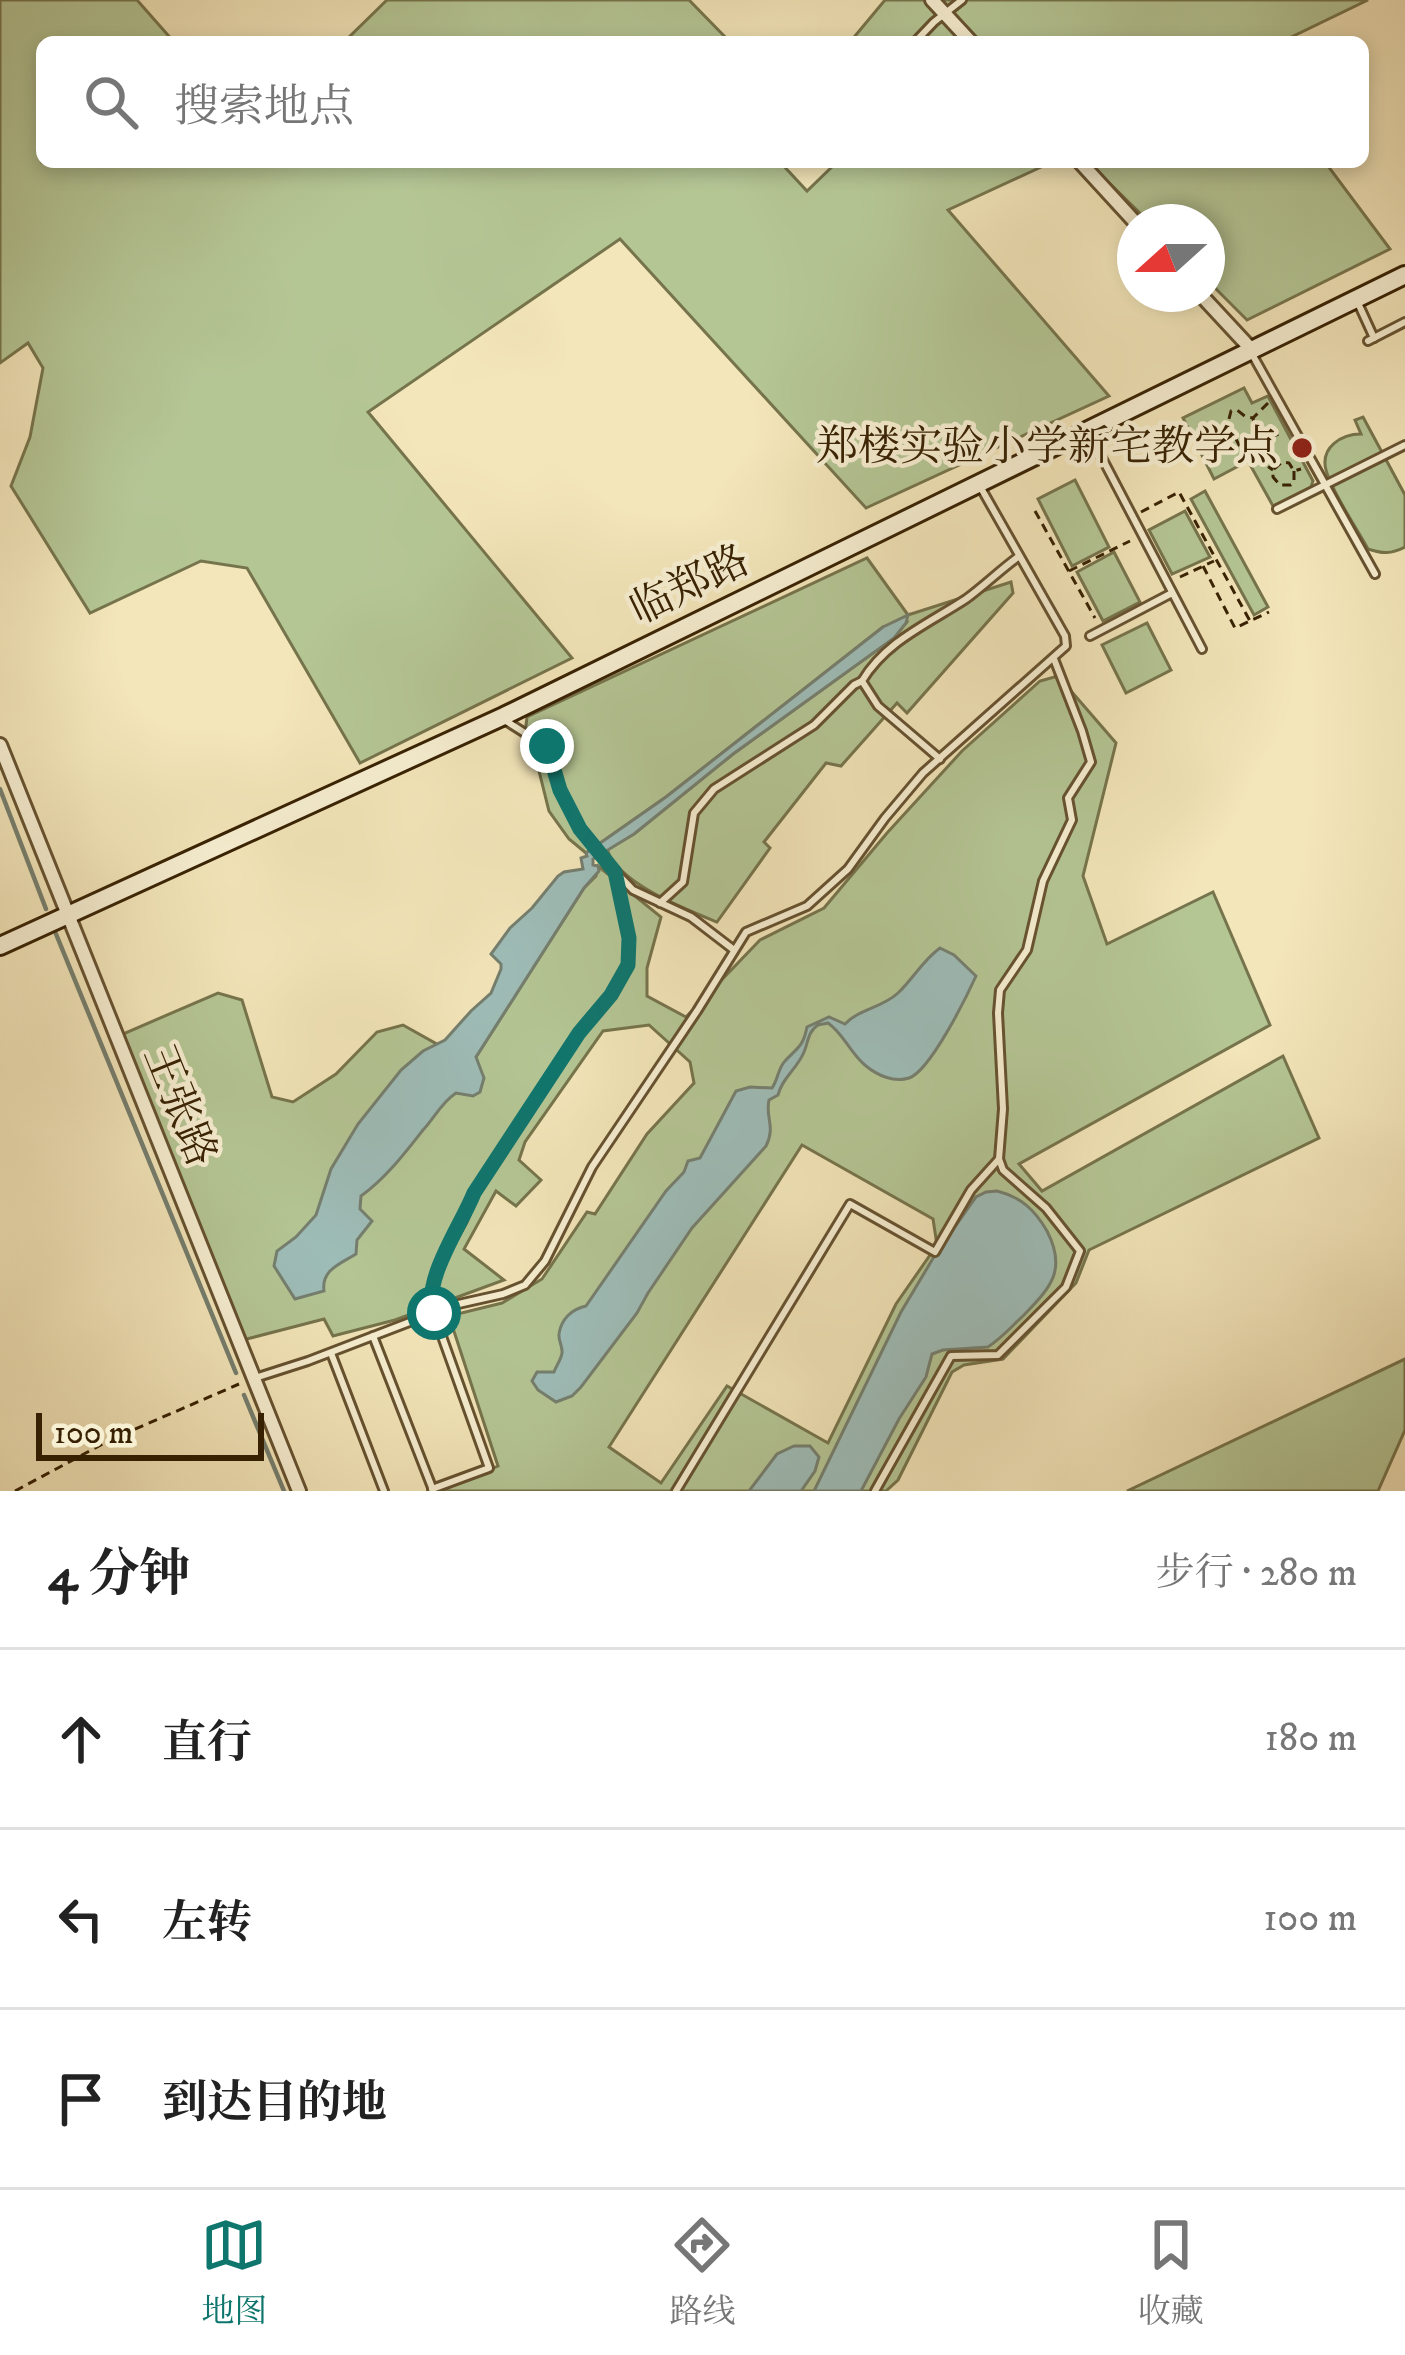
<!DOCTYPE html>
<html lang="zh">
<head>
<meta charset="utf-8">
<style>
  body { margin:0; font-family:"IM FELL DW Pica","Noto Serif SC",serif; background:#f2f2f2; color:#222 }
  .compass { position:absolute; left:1117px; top:204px; width:108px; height:108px; border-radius:50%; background:#fff; box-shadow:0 6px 18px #0003; rotate:249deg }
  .scale { position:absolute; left:36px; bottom:30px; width:228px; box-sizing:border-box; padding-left:12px; border:6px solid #372102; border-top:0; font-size:33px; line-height:42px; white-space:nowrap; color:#372102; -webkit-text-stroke:9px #f7efd2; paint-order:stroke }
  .stop { position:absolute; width:36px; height:36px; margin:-27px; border:9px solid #0f766e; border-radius:50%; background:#fff }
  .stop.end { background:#0f766e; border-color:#fff; box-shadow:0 3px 12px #0008 }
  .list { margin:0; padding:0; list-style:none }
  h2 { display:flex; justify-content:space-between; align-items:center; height:156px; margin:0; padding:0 48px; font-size:51px }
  h2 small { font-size:39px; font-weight:400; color:#767676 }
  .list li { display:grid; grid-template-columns:78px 1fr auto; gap:36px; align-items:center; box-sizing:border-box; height:180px; padding:0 48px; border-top:3px solid #e0e0e0 }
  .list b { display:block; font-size:45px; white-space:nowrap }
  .list em { font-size:39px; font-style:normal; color:#767676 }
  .icon { flex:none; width:66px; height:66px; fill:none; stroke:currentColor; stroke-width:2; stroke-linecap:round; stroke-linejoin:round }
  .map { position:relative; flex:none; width:1405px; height:1491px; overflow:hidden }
  .search { position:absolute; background:#fff; box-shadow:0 6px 18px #0003; left:36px; right:36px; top:36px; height:132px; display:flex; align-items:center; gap:30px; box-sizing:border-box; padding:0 42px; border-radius:18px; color:#767676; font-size:45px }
  .sheet { height:696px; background:#fff }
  nav { display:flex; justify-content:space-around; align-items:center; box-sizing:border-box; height:168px; border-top:3px solid #e0e0e0; background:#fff; font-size:33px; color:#767676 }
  nav a { display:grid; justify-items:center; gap:6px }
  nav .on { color:#0f766e }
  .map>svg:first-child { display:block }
  .green { fill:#b5c695; stroke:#76744c; stroke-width:3; fill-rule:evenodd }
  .water { fill:#9ebdb8; stroke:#757f6f; stroke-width:3 }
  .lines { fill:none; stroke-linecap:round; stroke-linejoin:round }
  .stream { stroke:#757f6f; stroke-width:4.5 }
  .lane-casing { stroke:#665230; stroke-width:12 }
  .street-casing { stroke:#665230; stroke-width:18 }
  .secondary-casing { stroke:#372102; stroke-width:22 }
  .path { stroke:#372102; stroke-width:3; stroke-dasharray:9 6; stroke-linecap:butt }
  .lane { stroke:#f7efd2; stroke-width:6 }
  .street { stroke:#f7efd2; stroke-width:12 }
  .secondary { stroke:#f7efd2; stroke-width:16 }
  .route { stroke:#0f766e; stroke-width:15 }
  .poi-dot { fill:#8f2418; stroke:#f7efd2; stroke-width:4.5 }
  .labels { text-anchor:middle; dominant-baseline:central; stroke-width:9; stroke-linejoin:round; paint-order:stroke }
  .poi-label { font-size:42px; fill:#372102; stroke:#f7efd2; text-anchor:end }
  .street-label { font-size:42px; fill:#372102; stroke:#f7efd2 }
</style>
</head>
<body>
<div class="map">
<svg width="1405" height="1491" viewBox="0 0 1405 1491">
  <rect width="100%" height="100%" fill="#f3e6ba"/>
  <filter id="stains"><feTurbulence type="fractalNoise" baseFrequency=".00167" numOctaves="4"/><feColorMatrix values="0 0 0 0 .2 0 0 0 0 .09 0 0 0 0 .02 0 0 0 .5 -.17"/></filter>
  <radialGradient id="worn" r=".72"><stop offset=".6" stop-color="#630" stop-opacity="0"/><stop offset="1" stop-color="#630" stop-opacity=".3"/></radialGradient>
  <g class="green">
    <path d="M 0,0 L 137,0 L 174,42 L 42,42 L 42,162 L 780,162 L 807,191 L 837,162 L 1052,162 L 948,210 L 1109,396 L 866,508 L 620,239 L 368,412 L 572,658 L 360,763 L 247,568 L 201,561 L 90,613 L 11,486 L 30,437 L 43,368 L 28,343 L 0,363 Z"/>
    <path d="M 387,0 L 689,0 L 730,42 L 344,42 Z"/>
    <path d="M 885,0 L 1368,0 L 1281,42 L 850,42 Z"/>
    <path d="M 1088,162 L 1325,162 L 1390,249 L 1247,320 L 1207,280 L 1207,222 L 1149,222 Z"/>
    <path d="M 1244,388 L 1252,403 L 1268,396 L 1313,481 L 1311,487 L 1273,506 L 1248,461 L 1214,479 L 1183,418 Z"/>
    <path d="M 1363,417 L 1405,495 L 1405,547 C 1391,554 1383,554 1368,549 C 1357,529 1331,490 1326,470 C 1320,447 1342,434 1361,434 L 1355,420 Z"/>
    <path d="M 1075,480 L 1109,547 L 1072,566 L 1038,499 Z"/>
    <path d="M 1205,491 L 1268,607 L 1254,615 L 1191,499 Z"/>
    <path d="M 1185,511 L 1210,557 L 1172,574 L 1149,530 Z"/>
    <path d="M 1114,552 L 1140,602 L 1103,621 L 1077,572 Z"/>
    <path d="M 867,558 L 908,615 L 1011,582 L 1013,593 L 907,713 L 897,703 L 841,766 L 826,763 L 764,842 L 770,848 L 717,922 C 685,909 617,883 607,849 L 634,834 L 733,754 L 894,638 L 906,623 L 883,627 L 666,797 L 586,853 L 569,839 L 549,811 L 538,767 L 524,742 L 527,717 Z"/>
    <path d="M 1147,623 L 1171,670 L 1126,693 L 1102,645 Z"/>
    <path d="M 1058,676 L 1116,743 L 1083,876 L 1107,944 L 1213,892 L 1270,1025 L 1019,1164 L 1042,1191 L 1283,1056 L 1319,1138 L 1089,1250 L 1076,1283 L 1003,1359 L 964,1365 L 952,1372 L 898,1480 L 886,1491 L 441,1491 L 498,1466 L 449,1316 L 502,1303 L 542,1279 L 587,1212 L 595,1214 L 647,1134 L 694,1083 L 690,1062 L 649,1025 L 603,1031 L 525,1142 L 519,1160 L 541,1180 L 516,1206 L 496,1191 L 464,1249 L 504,1280 L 395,1320 L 333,1336 L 324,1319 L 243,1340 L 123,1034 L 218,993 L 242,1000 L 272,1097 L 293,1102 L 336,1074 L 377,1032 L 403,1025 L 437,1044 L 476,1057 L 584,888 L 596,876 L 598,866 L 661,917 L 647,968 L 647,996 L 686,1017 L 760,940 L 824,908 L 887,833 L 962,751 L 1040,681 ZM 802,1145 L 933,1219 L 937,1245 L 896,1304 L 828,1443 L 727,1386 L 661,1483 L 609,1447 Z"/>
    <path d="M 1405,1359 L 1405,1430 L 1378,1491 L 1127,1491 Z"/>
  </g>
  <g class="water">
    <path d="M 908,615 L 906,623 L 894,638 L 733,754 L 634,834 L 593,859 L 593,865 L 598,866 L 599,871 L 584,888 L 476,1057 L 484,1078 L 480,1092 L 473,1096 L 456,1093 C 441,1103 435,1117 423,1130 C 405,1153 385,1179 361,1196 L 360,1209 L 372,1221 L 357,1240 L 356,1254 C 340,1264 321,1270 324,1291 L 295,1299 L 274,1266 L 277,1251 L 296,1237 L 316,1215 L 331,1169 L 358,1124 L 401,1070 L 423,1051 L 445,1040 L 471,1011 L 491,993 L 501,969 L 501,964 L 491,954 L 510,928 L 532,908 L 558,876 L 564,872 L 583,869 L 581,858 L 587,856 L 586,853 L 666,797 L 883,627 Z"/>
    <path d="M 940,948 L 954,955 L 976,976 C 966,998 930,1071 909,1078 C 894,1083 877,1075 866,1066 C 850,1053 844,1034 828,1023 C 825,1024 821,1024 818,1025 C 808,1031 808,1043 804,1052 C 797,1069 782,1078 778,1095 L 769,1100 C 765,1118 776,1126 766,1146 L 692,1228 L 648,1293 L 637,1313 L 581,1387 L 572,1396 L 556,1402 L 538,1390 L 532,1381 L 537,1372 L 554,1372 C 556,1366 561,1360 562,1353 C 563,1347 558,1340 559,1334 C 561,1319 572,1309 586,1306 L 666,1191 L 684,1172 L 688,1161 L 700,1158 L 736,1091 L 750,1087 L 772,1088 C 778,1080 778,1068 785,1061 C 798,1047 803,1047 807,1027 L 829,1017 L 845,1024 C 859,1009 882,1008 898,993 C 913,979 923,960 940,948 Z"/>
    <path d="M 997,1191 C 1021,1197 1035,1210 1047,1231 C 1067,1270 1051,1287 1024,1315 C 1012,1326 1002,1338 988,1347 L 943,1350 L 932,1354 L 926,1377 L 899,1419 L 861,1491 L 814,1491 L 901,1312 L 935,1255 L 976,1197 L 986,1192 Z"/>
    <path d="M 794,1446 L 810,1446 L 819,1457 L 815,1471 L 801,1491 L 749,1491 L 777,1454 Z"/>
  </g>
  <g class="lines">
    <g class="stream">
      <path d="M 0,789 L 46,909"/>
      <path d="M 56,934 L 236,1373"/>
      <path d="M 244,1395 L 284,1491"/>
    </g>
    <defs>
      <g id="lane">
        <path d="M 915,42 L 934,22 L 962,0"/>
        <path d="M 1358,303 L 1374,338"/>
        <path d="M 1368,341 L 1405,322"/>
        <path d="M 1252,354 L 1375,574"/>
        <path d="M 1090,435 L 1202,649"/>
        <path d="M 1277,509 L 1405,445"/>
        <path d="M 1090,636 L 1172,593"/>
        <path d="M 506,721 L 528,735 L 542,739 L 560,790 L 580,829 L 608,864 L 633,890 L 691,917 L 734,950"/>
        <path d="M 940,759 L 878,706 L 862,681 C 886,641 928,624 966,599 C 984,586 1000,570 1018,557"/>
        <path d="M 660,903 L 683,882 L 694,813 L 714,789 L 814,725 L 854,685 L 862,681"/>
        <path d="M 373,1336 L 433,1490"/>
        <path d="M 331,1353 L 384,1491"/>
        <path d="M 255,1378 L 308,1361 L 454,1305 L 503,1294 L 525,1285 L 545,1261 L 592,1167 L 697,1011 L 746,932 L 807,906 L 848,869 L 885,818 L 923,773 L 1066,646 L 1065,636 L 981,488"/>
        <path d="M 432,1489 L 489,1468 L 429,1300 L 440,1262 L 463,1220 L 474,1193 L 579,1033 L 611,995 L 628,965 L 629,938 L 615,871"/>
        <path d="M 676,1491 L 850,1204 L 935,1252 L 971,1190 L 999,1159"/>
        <path d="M 875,1491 L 951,1356 L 998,1355 L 1066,1287 L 1080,1251 L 1046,1208 L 1003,1170 L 999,1159 L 1003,1109 L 998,1013 L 1000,990 L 1027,950 L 1043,881 L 1072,820 L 1068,798 L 1091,762 L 1082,731 L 1054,659"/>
      </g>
      <g id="street">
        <path d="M 932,0 L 971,42"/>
        <path d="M 1080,162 L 1135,222"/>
        <path d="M 1200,294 L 1252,350"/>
        <path d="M 0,745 L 299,1491"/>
      </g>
      <path id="secondary" d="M 0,946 L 504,716 L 1405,275"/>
    </defs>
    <use href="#lane" class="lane-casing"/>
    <use href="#street" class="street-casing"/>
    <use href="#secondary" class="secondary-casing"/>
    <g class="path">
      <path d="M 1268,403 L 1253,418 L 1246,417 L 1237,410 L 1231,411 L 1228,423 L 1242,451 L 1252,455 L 1273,470"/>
      <path d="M 1253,418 L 1258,444 L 1254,454"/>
      <path d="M 1256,433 L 1267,438 L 1282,433"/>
      <path d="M 1294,471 L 1294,482 L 1291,485 L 1280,485 L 1273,477 L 1273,470 L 1282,462 L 1289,463 L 1294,471 L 1301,469"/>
      <path d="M 1035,511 L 1095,618"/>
      <path d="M 1141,512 L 1179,492 L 1250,621"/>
      <path d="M 1203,566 L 1235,628 L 1269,612"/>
      <path d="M 1069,571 L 1130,541"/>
      <path d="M 1180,577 L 1214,561"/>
      <path d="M 15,1491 L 110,1440 L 239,1384"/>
    </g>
    <use href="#lane" class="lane"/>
    <use href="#street" class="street"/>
    <use href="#secondary" class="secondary"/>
  </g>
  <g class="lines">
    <path class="route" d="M 434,1313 C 421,1282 462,1224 474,1193 L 579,1033 L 611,995 L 628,965 L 629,938 L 615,872 L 580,829 L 560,790 L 547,746"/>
  </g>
  <circle class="poi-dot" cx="1302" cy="448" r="12"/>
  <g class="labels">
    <g class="poi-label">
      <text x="1278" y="448">郑楼实验小学新宅教学点</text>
    </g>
    <g class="street-label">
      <text transform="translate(690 586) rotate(-26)">临郑路</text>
      <text transform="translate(179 1106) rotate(68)">王张路</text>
    </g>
  </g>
  <rect width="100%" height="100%" filter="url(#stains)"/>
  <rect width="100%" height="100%" fill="url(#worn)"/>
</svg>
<svg class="compass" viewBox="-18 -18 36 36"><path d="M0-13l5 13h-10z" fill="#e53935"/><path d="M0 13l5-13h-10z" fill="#767676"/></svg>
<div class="scale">100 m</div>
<div class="stop" style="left:434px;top:1313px"></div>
<div class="stop end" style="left:547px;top:746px"></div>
<div class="search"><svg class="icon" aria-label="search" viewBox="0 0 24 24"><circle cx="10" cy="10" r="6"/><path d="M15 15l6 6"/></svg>搜索地点</div>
</div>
<section class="sheet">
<h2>4 分钟<small>步行 · 280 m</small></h2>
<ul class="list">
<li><svg class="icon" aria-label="ahead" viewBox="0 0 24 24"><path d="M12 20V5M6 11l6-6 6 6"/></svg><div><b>直行</b></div><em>180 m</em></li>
<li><svg class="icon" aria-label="left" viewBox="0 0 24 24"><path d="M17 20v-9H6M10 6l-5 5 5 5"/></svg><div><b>左转</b></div><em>100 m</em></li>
<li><svg class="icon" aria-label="arrive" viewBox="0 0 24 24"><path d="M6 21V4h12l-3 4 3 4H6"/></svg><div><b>到达目的地</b></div></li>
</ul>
</section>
<nav>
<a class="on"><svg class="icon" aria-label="map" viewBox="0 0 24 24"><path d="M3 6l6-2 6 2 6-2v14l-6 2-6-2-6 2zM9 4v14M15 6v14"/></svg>地图</a>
<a><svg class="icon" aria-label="directions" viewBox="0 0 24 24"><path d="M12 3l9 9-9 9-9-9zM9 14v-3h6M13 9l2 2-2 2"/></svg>路线</a>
<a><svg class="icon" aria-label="saved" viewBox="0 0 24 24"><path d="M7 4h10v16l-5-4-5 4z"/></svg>收藏</a>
</nav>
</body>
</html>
